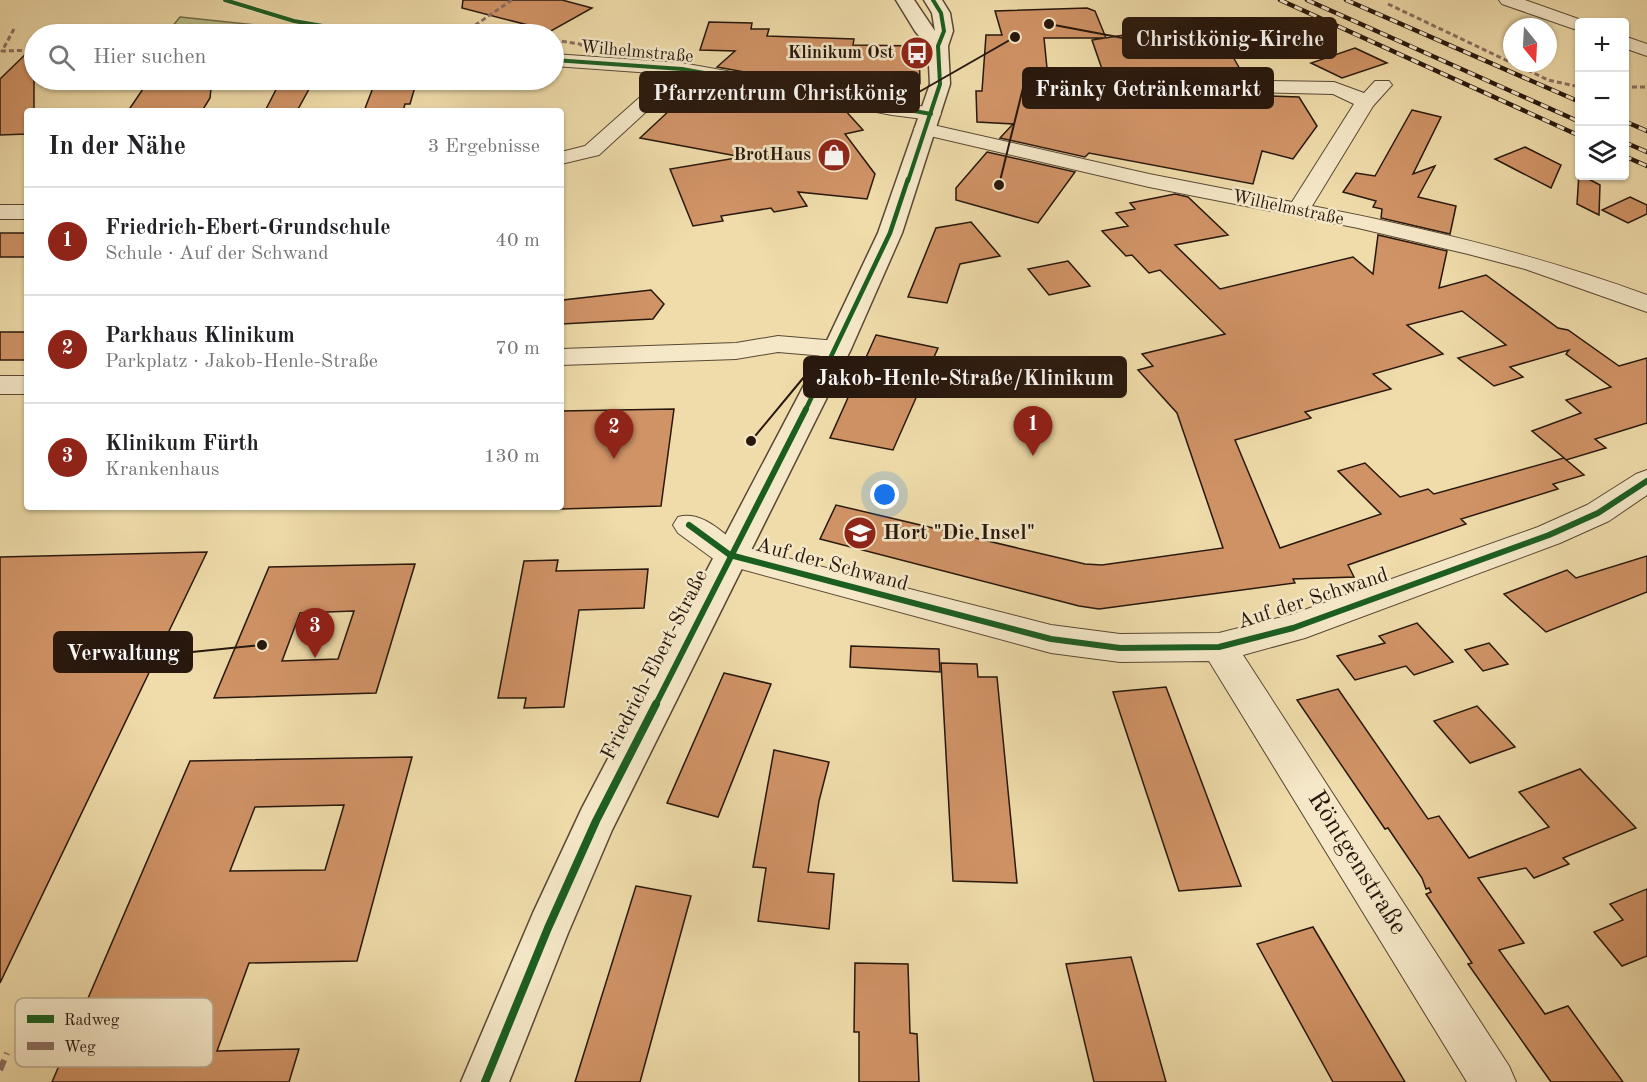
<!DOCTYPE html>
<html lang="de">
<head>
<meta charset="utf-8">
<style>
  body { margin:0; font-family:"Old Standard TT",serif; background:#f2f2f2; color:#202124 }
  .controls { position:absolute; right:18px; top:18px; display:grid; overflow:hidden; border-radius:6px; box-shadow:0 2px 4px #0004 }
  .controls button { width:54px; height:54px; display:grid; place-items:center; padding:0; border:0; border-bottom:2px solid #e0e0e0; background:#fff; color:#202124; font:30px sans-serif }
  .compass { position:absolute; left:1503px; top:18px; width:54px; height:54px; border-radius:50%; background:#fff; box-shadow:0 2px 4px #0004; rotate:162deg }
  .you { position:absolute; left:885px; top:495px; width:21px; height:21px; margin:-15px; border:4px solid #fff; border-radius:50%; background:#1a73e8; box-shadow:0 0 0 9px #1a73e833 }
  .badge { display:grid; place-items:center; width:39px; height:39px; border-radius:50%; background:#8f2418; color:#fff; font-size:20px; font-weight:700 }
  .pin { position:absolute; translate:-50% -50px; filter:drop-shadow(0 2px 3px #0008) }
  .pin::after { content:''; position:absolute; top:32px; width:21px; height:18px; background:inherit; clip-path:polygon(0 0,100% 0,50% 100%) }
  .list { margin:0; padding:0; list-style:none }
  h2 { display:flex; justify-content:space-between; align-items:center; height:78px; margin:0; padding:0 24px; font-size:26px }
  h2 small { font-size:20px; font-weight:400; color:#757577 }
  .list li { display:grid; grid-template-columns:39px 1fr auto; gap:18px; align-items:center; box-sizing:border-box; height:108px; padding:0 24px; border-top:2px solid #e0e0e0 }
  .list b { display:block; font-size:22px; white-space:nowrap }
  .list p { margin:0; font-size:20px; white-space:nowrap; color:#757577 }
  .list em { font-size:20px; font-style:normal; color:#757577 }
  .icon { flex:none; width:33px; height:33px; fill:none; stroke:currentColor; stroke-width:2; stroke-linecap:round; stroke-linejoin:round }
  .map { position:relative; flex:none; width:1647px; height:1082px; overflow:hidden }
  .search { position:absolute; background:#fff; box-shadow:0 2px 4px #0004; left:24px; top:24px; width:540px; height:66px; display:flex; align-items:center; gap:15px; box-sizing:border-box; padding:0 21px; border-radius:33px; color:#757577; font-size:22px }
  .panel { position:absolute; background:#fff; box-shadow:0 2px 4px #0004; left:24px; top:108px; width:540px; height:402px; border-radius:6px }
  .map>svg:first-child { display:block }
  .green { fill:#b9c088; stroke:#706c4a; stroke-width:1.5 }
  .building { fill:#d09366; stroke:#27170d; stroke-width:1.5; fill-rule:evenodd }
  .lines { fill:none; stroke-linecap:round; stroke-linejoin:round }
  .minor-casing { stroke:#594834; stroke-width:2 }
  .tertiary-casing { stroke:#594834; stroke-width:3 }
  .minor { fill:#f5e8c8; fill-rule:evenodd }
  .tertiary { fill:#f5e8c8; fill-rule:evenodd }
  .rail-casing { stroke:#27170d; stroke-width:4.5 }
  .rail { stroke:#f5e8c8; stroke-width:3; stroke-dasharray:8; stroke-linecap:butt }
  .quiet-far1 { stroke:#8d6e63; stroke-width:3; stroke-dasharray:5 3; stroke-linecap:butt }
  .quiet { stroke:#8d6e63; stroke-width:6; stroke-dasharray:11 6; stroke-linecap:butt }
  .cycleway-far3-casing { stroke:#f5e8c8; stroke-width:6 }
  .cycleway-far2-casing { stroke:#f5e8c8; stroke-width:8 }
  .cycleway-far1-casing { stroke:#f5e8c8; stroke-width:10 }
  .cycleway-casing { stroke:#f5e8c8; stroke-width:11 }
  .cycleway-far3 { stroke:#1b5e20; stroke-width:4 }
  .cycleway-far2 { stroke:#1b5e20; stroke-width:4.5 }
  .cycleway-far1 { stroke:#1b5e20; stroke-width:6 }
  .cycleway { stroke:#1b5e20; stroke-width:8 }
  .labels { text-anchor:middle; dominant-baseline:central; stroke-width:5; stroke-linejoin:round; paint-order:stroke }
  .far-street-label { font-size:18px; fill:#27170d; stroke:#f5e8c8 }
  .far-poi-label { font-size:18px; font-weight:bold; fill:#27170d; stroke:#f5e8c8; text-anchor:end }
  .poi-label { font-size:21px; font-weight:bold; fill:#27170d; stroke:#f5e8c8; text-anchor:start }
  .street-label { font-size:21px; fill:#27170d; stroke:#f5e8c8 }
  .near-street-label { font-size:26px; fill:#27170d; stroke:#f5e8c8 }
  .key { fill:#f5e8c8; stroke:#b7a990; stroke-width:1.5 }
  .key-label { font-size:16px; fill:#27170d }
  .leader { fill:none; stroke:#27170d; stroke-width:2 }
  .callout-dot { fill:#27170d; stroke:#f5e8c8; stroke-width:2 }
  .callout { fill:#27170d; stroke:#27170d; stroke-width:2 }
  .callout-label { font-size:22px; text-anchor:middle; font-weight:bold; fill:#fff }
</style>
</head>
<body>
<div class="map">
<svg width="1647" height="1082" viewBox="0 0 1647 1082">
  <rect width="100%" height="100%" fill="#efdcaa"/>
  <filter id="stains"><feTurbulence type="fractalNoise" baseFrequency=".00333" numOctaves="4"/><feColorMatrix values="0 0 0 0 .2 0 0 0 0 .09 0 0 0 0 .02 0 0 0 .5 -.17"/></filter>
  <radialGradient id="worn" r=".72"><stop offset=".6" stop-color="#630" stop-opacity="0"/><stop offset="1" stop-color="#630" stop-opacity=".3"/></radialGradient>
  <path class="green" d="M 180,17 L 276,27 L 272,34 L 166,34 Z"/>
  <g class="building">
    <path d="M 463,0 L 562,0 L 592,8 L 551,31 L 462,8 Z"/>
    <path d="M 1087,8 L 1095,11 L 1106,38 L 1212,20 L 1245,78 L 1127,77 L 1115,84 L 1120,91 L 1299,97 L 1317,126 L 1293,159 L 1262,151 L 1253,184 L 1089,153 L 1085,157 L 1000,138 L 1013,124 L 977,122 L 976,91 L 982,91 L 986,35 L 1002,35 L 995,11 ZM 1044,38 L 1105,38 L 1092,40 L 1113,101 L 1050,98 Z"/>
    <path d="M 709,22 L 752,23 L 751,29 L 769,29 L 767,36 L 854,39 L 853,45 L 919,46 L 920,83 L 915,98 L 867,94 L 717,67 L 735,51 L 700,50 Z"/>
    <path d="M 34,46 L 34,111 L 27,111 L 27,134 L 0,135 L 0,79 Z"/>
    <path d="M 1355,48 L 1387,63 L 1342,78 L 1311,63 Z"/>
    <path d="M 149,80 L 212,80 L 210,98 L 202,111 L 128,111 Z"/>
    <path d="M 281,80 L 314,80 L 297,111 L 265,111 Z"/>
    <path d="M 376,80 L 417,80 L 410,104 L 405,104 L 403,111 L 364,111 Z"/>
    <path d="M 702,80 L 843,108 L 863,130 L 845,134 L 875,174 L 867,199 L 798,192 L 807,206 L 774,212 L 771,208 L 721,216 L 723,221 L 693,226 L 670,169 L 742,157 L 640,138 Z"/>
    <path d="M 1412,110 L 1441,117 L 1413,174 L 1435,166 L 1418,197 L 1456,206 L 1450,234 L 1381,218 L 1382,209 L 1373,207 L 1376,201 L 1343,192 L 1356,173 L 1375,176 Z"/>
    <path d="M 1525,147 L 1561,165 L 1551,188 L 1495,159 Z"/>
    <path d="M 987,152 L 1075,172 L 1038,223 L 956,200 L 956,188 Z"/>
    <path d="M 1579,174 L 1600,185 L 1599,215 L 1577,204 Z"/>
    <path d="M 1175,194 L 1188,197 L 1228,235 L 1175,245 L 1220,289 L 1353,257 L 1373,274 L 1378,235 L 1447,251 L 1439,288 L 1486,275 L 1558,328 L 1568,330 L 1619,366 L 1647,358 L 1647,423 L 1595,439 L 1606,448 L 1566,460 L 1564,458 L 1584,475 L 1553,484 L 1558,489 L 1461,519 L 1466,524 L 1348,565 L 1354,577 L 1293,579 L 1295,583 L 1099,609 L 1079,606 L 820,539 L 836,505 L 1085,564 L 1102,565 L 1223,548 L 1177,413 L 1138,370 L 1153,366 L 1142,354 L 1225,334 L 1160,270 L 1149,273 L 1132,255 L 1126,256 L 1102,231 L 1128,226 L 1116,213 L 1135,209 L 1130,203 ZM 1462,311 L 1506,345 L 1458,358 L 1494,386 L 1523,377 L 1510,367 L 1569,350 L 1566,354 L 1611,387 L 1566,400 L 1581,413 L 1532,431 L 1564,458 L 1434,494 L 1428,489 L 1400,497 L 1365,463 L 1338,471 L 1381,514 L 1280,548 L 1235,440 L 1311,418 L 1305,412 L 1391,389 L 1373,374 L 1443,354 L 1407,325 Z"/>
    <path d="M 1630,197 L 1647,205 L 1647,214 L 1628,223 L 1602,210 Z"/>
    <path d="M 971,222 L 1000,256 L 960,264 L 947,303 L 908,297 L 936,228 Z"/>
    <rect x="0" y="233" width="27" height="24"/>
    <path d="M 1068,261 L 1090,286 L 1049,295 L 1028,269 Z"/>
    <path d="M 651,290 L 664,304 L 653,319 L 562,324 L 563,300 Z"/>
    <rect x="0" y="332" width="27" height="28"/>
    <path d="M 876,335 L 938,348 L 893,450 L 830,438 Z"/>
    <path d="M 674,409 L 661,506 L 561,509 L 561,411 Z"/>
    <path d="M 207,552 L 0,983 L 0,557 Z"/>
    <path d="M 1647,556 L 1647,592 L 1546,632 L 1504,594 L 1567,570 L 1576,578 Z"/>
    <path d="M 558,560 L 556,571 L 648,569 L 644,608 L 579,610 L 564,707 L 524,708 L 526,698 L 498,698 L 524,561 Z"/>
    <path d="M 415,564 L 376,693 L 214,698 L 269,567 ZM 354,611 L 338,659 L 282,661 L 300,613 Z"/>
    <path d="M 1417,623 L 1453,662 L 1414,675 L 1406,666 L 1355,680 L 1337,656 L 1385,643 L 1379,636 Z"/>
    <path d="M 1489,643 L 1508,664 L 1483,671 L 1465,650 Z"/>
    <path d="M 851,646 L 939,649 L 940,672 L 850,667 Z"/>
    <path d="M 941,663 L 977,664 L 978,677 L 997,677 L 1017,883 L 953,881 Z"/>
    <path d="M 724,673 L 771,684 L 718,817 L 667,803 Z"/>
    <path d="M 1166,687 L 1220,831 L 1241,886 L 1179,891 L 1113,692 Z"/>
    <path d="M 1338,689 L 1428,819 L 1439,816 L 1469,858 L 1549,827 L 1519,792 L 1580,769 L 1636,828 L 1563,858 L 1569,864 L 1534,878 L 1526,868 L 1478,878 L 1524,943 L 1499,950 L 1545,1014 L 1568,1006 L 1623,1082 L 1551,1082 L 1468,964 L 1472,963 L 1426,894 L 1431,892 L 1429,888 L 1426,889 L 1422,878 L 1388,828 L 1385,829 L 1297,700 Z"/>
    <path d="M 1477,706 L 1515,747 L 1470,763 L 1434,721 Z"/>
    <path d="M 774,750 L 829,762 L 819,801 L 808,872 L 834,874 L 829,929 L 758,921 L 766,868 L 753,867 Z"/>
    <path d="M 412,757 L 357,961 L 249,963 L 217,1051 L 299,1049 L 289,1082 L 52,1082 L 190,761 ZM 344,805 L 325,870 L 230,871 L 255,807 Z"/>
    <path d="M 636,886 L 691,896 L 640,1082 L 575,1082 Z"/>
    <path d="M 1647,889 L 1647,956 L 1622,966 L 1594,932 L 1623,920 L 1610,904 Z"/>
    <path d="M 1313,927 L 1332,959 L 1405,1082 L 1333,1082 L 1257,944 Z"/>
    <path d="M 1131,957 L 1166,1082 L 1094,1082 L 1066,964 Z"/>
    <path d="M 855,963 L 908,964 L 910,1033 L 917,1034 L 919,1082 L 859,1082 L 859,1032 L 854,1032 Z"/>
  </g>
  <g class="lines">
    <defs>
      <g id="minor">
        <path d="M 1499,0 L 1525,0 L 1587,22 L 1580,22 L 1580,30 L 1574,29 L 1502,4 Z"/>
        <path d="M 1624,36 L 1647,44 L 1647,56 L 1624,48 Z"/>
        <path d="M 554,54 L 682,63 L 931,108 L 938,110 L 941,114 L 938,118 L 931,120 L 892,115 L 686,75 L 599,155 L 561,164 L 561,152 L 585,146 L 666,74 L 554,66 Z"/>
        <path d="M 1127,79 L 1334,82 L 1364,93 L 1375,81 L 1389,81 L 1392,85 L 1373,106 L 1312,206 C 1426,228 1538,255 1647,295 L 1647,312 L 1525,269 L 1468,254 L 1358,228 L 1149,187 L 917,133 L 914,129 L 917,125 L 924,123 L 1149,174 L 1292,202 L 1354,104 L 1333,94 L 1120,89 L 1117,85 L 1120,81 Z"/>
        <rect x="0" y="205" width="27" height="14"/>
        <path d="M 778,336 L 837,341 L 846,343 L 850,349 L 846,355 L 837,357 L 778,352 L 736,359 L 561,365 L 561,349 L 736,343 Z"/>
        <rect x="0" y="376" width="27" height="18"/>
        <path d="M 1647,470 L 1647,495 L 1609,521 L 1560,543 L 1305,638 L 1243,655 L 1509,1066 L 1516,1082 L 1467,1082 L 1209,661 L 1120,662 L 1051,653 L 719,563 L 678,533 L 673,525 L 678,517 C 701,510 722,532 740,546 L 1051,625 L 1120,634 L 1219,633 L 1290,615 L 1538,527 L 1587,505 L 1636,474 Z"/>
      </g>
      <path id="tertiary" d="M 896,0 L 914,0 L 935,31 L 932,13 L 924,0 L 942,0 L 950,13 L 953,31 L 948,46 L 950,84 L 902,233 L 851,349 L 612,830 L 568,933 L 509,1082 L 461,1082 L 533,913 L 582,808 L 823,349 L 878,233 L 930,84 L 928,47 L 915,31 Z"/>
    </defs>
    <use href="#minor" class="minor-casing"/>
    <use href="#tertiary" class="tertiary-casing"/>
    <use href="#minor" class="minor"/>
    <use href="#tertiary" class="tertiary"/>
    <defs>
      <g id="rail">
        <path d="M 1280,0 L 1580,136"/>
        <path d="M 1307,0 L 1580,122"/>
        <path d="M 1346,0 L 1580,102"/>
        <path d="M 1624,121 L 1647,131"/>
        <path d="M 1624,142 L 1647,152"/>
        <path d="M 1624,156 L 1647,166"/>
      </g>
    </defs>
    <use href="#rail" class="rail-casing"/>
    <use href="#rail" class="rail"/>
    <g class="quiet-far1">
      <path d="M 512,0 L 471,28 L 512,34"/>
      <path d="M 1388,4 L 1512,63"/>
      <path d="M 14,29 L 2,51 L 34,50"/>
      <path d="M 554,40 L 580,44 L 586,49"/>
      <path d="M 1513,63 L 1548,80 L 1580,87"/>
      <path d="M 1624,87 L 1647,87"/>
    </g>
    <path class="quiet" d="M 0,1070 L 7,1053"/>
    <defs>
      <g id="cycleway-far3">
        <path d="M 225,0 L 294,21 L 369,34"/>
        <path d="M 554,60 L 682,69 L 931,114"/>
        <path d="M 908,181 L 940,84 L 938,46 L 944,31 L 941,13 L 933,0"/>
      </g>
      <path id="cycleway-far2" d="M 805,411 L 890,233 L 908,179"/>
      <g id="cycleway-far1">
        <path d="M 689,525 L 730,555 L 1051,639 L 1120,648 L 1219,647 L 1293,628 L 1549,535 L 1598,513 L 1647,481"/>
        <path d="M 655,706 L 806,409"/>
      </g>
      <path id="cycleway" d="M 485,1082 L 548,928 L 596,821 L 656,704"/>
    </defs>
    <use href="#cycleway-far3" class="cycleway-far3-casing"/>
    <use href="#cycleway-far2" class="cycleway-far2-casing"/>
    <use href="#cycleway-far1" class="cycleway-far1-casing"/>
    <use href="#cycleway" class="cycleway-casing"/>
    <use href="#cycleway-far3" class="cycleway-far3"/>
    <use href="#cycleway-far2" class="cycleway-far2"/>
    <use href="#cycleway-far1" class="cycleway-far1"/>
    <use href="#cycleway" class="cycleway"/>
  </g>
  <defs>
    <symbol id="bus-disc" viewBox="-11 -11 22 22"><circle r="9.5" fill="#8f2418" stroke="#f5e8c8"/><path d="M-5-6H5V4H4V6H2V4H-2V6H-4V4H-5ZM-3.5-4V0h7V-4ZM-3.5 1.2v1.5H-2V1.2ZM2 1.2v1.5H3.5V1.2Z" fill="#fff"/></symbol>
    <symbol id="shop-disc" viewBox="-11 -11 22 22"><circle r="9.5" fill="#8f2418" stroke="#f5e8c8"/><path d="M-5-2.5h2.3a2.7 3.5 0 0 1 5.4 0H5L5.5 6h-11ZM-1.5-2.5h3a1.5 2.3 0 0 0-3 0Z" fill="#fff"/></symbol>
    <symbol id="school-disc" viewBox="-11 -11 22 22"><circle r="9.5" fill="#8f2418" stroke="#f5e8c8"/><path d="M0-5L7-2L0 1L-7-2ZM-4 1L0 2.5L4 1V4Q0 6-4 4Z" fill="#fff"/></symbol>
  </defs>
  <g fill-rule="evenodd">
    <use href="#bus-disc" x="898" y="34" width="38" height="38"/>
    <use href="#shop-disc" x="815" y="136" width="38" height="38"/>
    <use href="#school-disc" x="841" y="514" width="38" height="38"/>
  </g>
  <g class="labels">
    <g class="far-street-label">
      <text transform="translate(637 52) rotate(5)">Wilhelmstraße</text>
      <text transform="translate(1288 208) rotate(12)">Wilhelmstraße</text>
    </g>
    <g class="far-poi-label">
      <text x="894" y="53">Klinikum Ost</text>
      <text x="811" y="155">BrotHaus</text>
    </g>
    <g class="poi-label">
      <text x="883" y="533">Hort "Die Insel"</text>
    </g>
    <g class="street-label">
      <text transform="translate(832 565) rotate(15)">Auf der Schwand</text>
      <text transform="translate(1313 599) rotate(-18)">Auf der Schwand</text>
      <text transform="translate(655 665) rotate(-63)">Friedrich-Ebert-Straße</text>
    </g>
    <g class="near-street-label">
      <text transform="translate(1357 863) rotate(58)">Röntgenstraße</text>
    </g>
  </g>
  <rect x="15" y="998" width="198" height="69" rx="9" class="key"/>
  <rect x="27" y="1015" width="27" height="8" fill="#1b5e20"/>
  <rect x="27" y="1042" width="27" height="8" fill="#8d6e63"/>
  <g class="key-label">
    <text x="64" y="1025">Radweg</text>
    <text x="64" y="1052">Weg</text>
  </g>
  <path class="leader" d="M1049 24L1123 38M999 185L1023 88M1015 37L919 92M751 441L804 377M262 645L192 652"/>
  <g class="callout-dot">
    <circle cx="1049" cy="24" r="6"/>
    <circle cx="999" cy="185" r="6"/>
    <circle cx="1015" cy="37" r="6"/>
    <circle cx="751" cy="441" r="6"/>
    <circle cx="262" cy="645" r="6"/>
  </g>
  <g class="callout">
    <rect x="1123" y="18" width="213" height="40" rx="6"/>
    <rect x="1023" y="68" width="250" height="40" rx="6"/>
    <rect x="640" y="72" width="279" height="40" rx="6"/>
    <rect x="804" y="357" width="322" height="40" rx="6"/>
    <rect x="54" y="632" width="138" height="40" rx="6"/>
  </g>
  <g class="callout-label">
    <text x="1230" y="46">Christkönig-Kirche</text>
    <text x="1148" y="96">Fränky Getränkemarkt</text>
    <text x="780" y="100">Pfarrzentrum Christkönig</text>
    <text x="965" y="385">Jakob-Henle-Straße/Klinikum</text>
    <text x="123" y="660">Verwaltung</text>
  </g>
  <rect width="100%" height="100%" filter="url(#stains)"/>
  <rect width="100%" height="100%" fill="url(#worn)"/>
</svg>
<div class="controls">
<button>+</button>
<button>−</button>
<button><svg class="icon" aria-label="layers" viewBox="0 0 24 24"><path d="M12 4l9 5-9 5-9-5zM3 14l9 5 9-5"/></svg></button>
</div>
<svg class="compass" viewBox="-18 -18 36 36"><path d="M0-13l5 13h-10z" fill="#e53935"/><path d="M0 13l5-13h-10z" fill="#757577"/></svg>
<div class="you"></div>
<div class="pin badge" style="left:1033px;top:456px">1</div>
<div class="pin badge" style="left:614px;top:459px">2</div>
<div class="pin badge" style="left:315px;top:658px">3</div>
<div class="search"><svg class="icon" aria-label="search" viewBox="0 0 24 24"><circle cx="10" cy="10" r="6"/><path d="M15 15l6 6"/></svg>Hier suchen</div>
<section class="panel">
<h2>In der Nähe<small>3 Ergebnisse</small></h2>
<ul class="list">
<li><span class="badge">1</span><div><b>Friedrich-Ebert-Grundschule</b><p>Schule · Auf der Schwand</p></div><em>40 m</em></li>
<li><span class="badge">2</span><div><b>Parkhaus Klinikum</b><p>Parkplatz · Jakob-Henle-Straße</p></div><em>70 m</em></li>
<li><span class="badge">3</span><div><b>Klinikum Fürth</b><p>Krankenhaus</p></div><em>130 m</em></li>
</ul>
</section>
</div>
</body>
</html>
